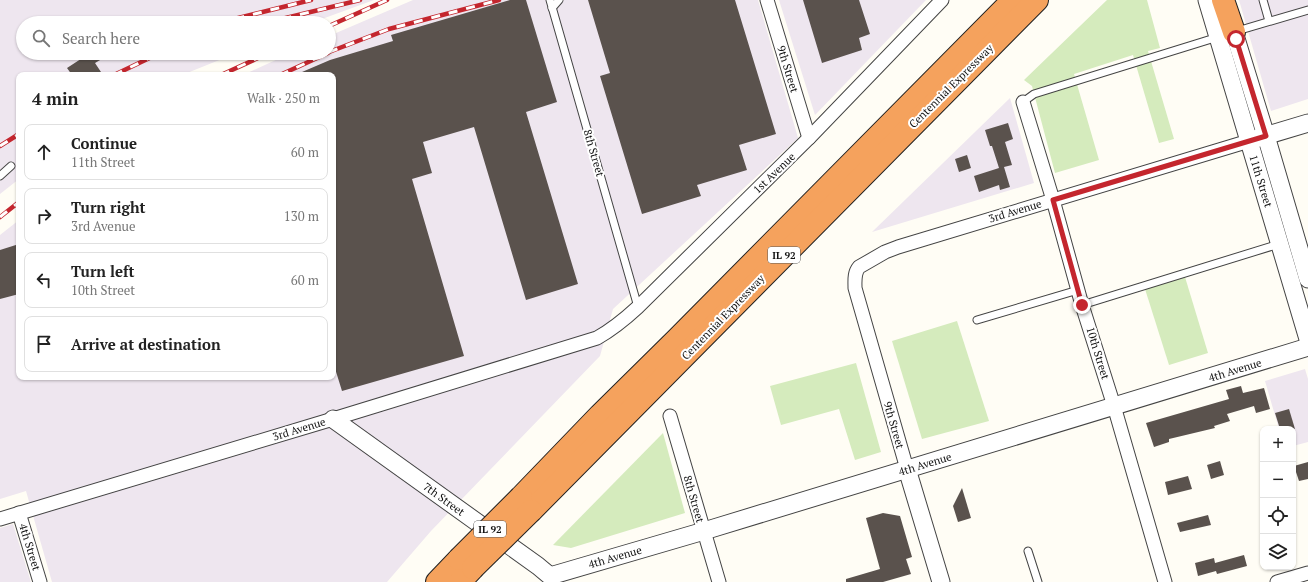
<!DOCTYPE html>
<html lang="en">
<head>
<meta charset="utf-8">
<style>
  body { margin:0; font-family:"PT Serif",serif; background:#f2f2f2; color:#222 }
  .controls { position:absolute; right:12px; bottom:12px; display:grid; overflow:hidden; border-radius:8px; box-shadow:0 1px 3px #0004 }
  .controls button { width:36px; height:36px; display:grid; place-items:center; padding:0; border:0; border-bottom:1px solid #e0e0e0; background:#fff; color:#222; font:20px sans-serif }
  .stop { position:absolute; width:12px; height:12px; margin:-9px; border:3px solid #c4262e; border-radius:50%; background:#fff }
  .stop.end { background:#c4262e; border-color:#fff; box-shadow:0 1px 4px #0008 }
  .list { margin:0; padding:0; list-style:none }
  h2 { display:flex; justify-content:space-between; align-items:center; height:52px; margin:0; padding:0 16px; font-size:17px }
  h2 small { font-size:13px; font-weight:400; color:#767676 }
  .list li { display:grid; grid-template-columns:26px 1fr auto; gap:12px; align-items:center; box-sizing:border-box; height:56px; margin:0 8px 8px; padding:0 8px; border:1px solid #e0e0e0; border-radius:8px }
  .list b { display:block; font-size:15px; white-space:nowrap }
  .list p { margin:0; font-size:13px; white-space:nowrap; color:#767676 }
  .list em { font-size:13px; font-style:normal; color:#767676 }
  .icon { flex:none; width:22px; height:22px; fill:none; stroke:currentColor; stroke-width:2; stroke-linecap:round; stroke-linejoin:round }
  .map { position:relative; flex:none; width:1308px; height:582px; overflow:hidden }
  .search { position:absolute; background:#fff; box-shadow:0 1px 3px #0004; left:16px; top:16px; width:320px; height:44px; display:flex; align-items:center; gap:10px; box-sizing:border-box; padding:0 14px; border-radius:22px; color:#767676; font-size:15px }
  .panel { position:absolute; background:#fff; box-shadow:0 1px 3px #0004; left:16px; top:72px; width:320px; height:308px; border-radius:8px }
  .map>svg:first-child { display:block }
  .industrial { fill:#eee6ef }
  .green { fill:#d5ebbd }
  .building { fill:#5a524d }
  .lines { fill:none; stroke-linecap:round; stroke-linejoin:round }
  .service-casing { stroke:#444; stroke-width:9 }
  .minor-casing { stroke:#444; stroke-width:15 }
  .tertiary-casing { stroke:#444; stroke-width:19 }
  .motorway-casing { stroke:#222; stroke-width:24 }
  .service { stroke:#fff; stroke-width:7 }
  .minor { stroke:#fff; stroke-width:13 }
  .tertiary { stroke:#fff; stroke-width:17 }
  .motorway { stroke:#f5a25d; stroke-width:22 }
  .rail-casing { stroke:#c4262e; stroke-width:4.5 }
  .rail { stroke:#fff; stroke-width:3; stroke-dasharray:9; stroke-linecap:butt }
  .motorway-bridge-casing { stroke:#222; stroke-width:24; stroke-linecap:butt }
  .motorway-bridge { stroke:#f5a25d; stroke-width:22 }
  .route { stroke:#c4262e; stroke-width:5 }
  .labels { text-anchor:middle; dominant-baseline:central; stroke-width:4; stroke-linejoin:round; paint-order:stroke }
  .shield { fill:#fff; stroke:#585858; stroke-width:1 }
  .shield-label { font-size:10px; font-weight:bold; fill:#111 }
  .street-label { font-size:11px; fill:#111; stroke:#fff }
</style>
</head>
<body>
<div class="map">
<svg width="1308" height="582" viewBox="0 0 1308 582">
  <rect width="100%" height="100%" fill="#fffdf5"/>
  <g class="industrial">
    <path d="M 0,0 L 374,0 L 311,23 L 23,23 L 23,53 L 237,53 L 182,75 L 19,75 L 19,179 L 0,194 Z"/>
    <path d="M 413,0 L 758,0 L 798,138 L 613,309 L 600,356 L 431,531 L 387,582 L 52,582 L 26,491 L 0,499 L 0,235 L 19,220 L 19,377 L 333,377 L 333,75 L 243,75 L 291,53 L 329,53 L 329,36 Z"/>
    <path d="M 779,0 L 926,0 L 815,115 Z"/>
    <path d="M 1239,0 L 1308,0 L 1308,99 L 1271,111 Z"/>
    <path d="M 1010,98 L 1034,183 L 872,232 Z"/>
    <path d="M 1305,369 L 1308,379 L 1308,442 L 1293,446 L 1293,429 L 1279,429 L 1265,381 Z"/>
    <path d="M 13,524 L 31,582 L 0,582 L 0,528 Z"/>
  </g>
  <g class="green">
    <path d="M 1107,0 L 1147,0 L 1160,48 L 1148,51 L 1174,139 L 1159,143 L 1133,55 L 1074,74 L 1099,160 L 1055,173 L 1032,86 L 1024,80 Z"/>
    <path d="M 1185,277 L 1208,353 L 1169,365 L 1145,289 Z"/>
    <path d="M 957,321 L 989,421 L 922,439 L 892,341 Z"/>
    <path d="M 856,363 L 881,452 L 855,460 L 839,409 L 781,425 L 770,386 Z"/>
    <path d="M 663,433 L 685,513 L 571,548 L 553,545 Z"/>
  </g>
  <g class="building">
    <path d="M 510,0 L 526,0 L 557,102 L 526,112 L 578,284 L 526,300 L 474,127 L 423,142 L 432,173 L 412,179 L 464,356 L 342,391 L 333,362 L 333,75 L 295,75 L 330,60 L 393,41 L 391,35 Z"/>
    <path d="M 588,0 L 735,0 L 776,134 L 739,145 L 747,170 L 697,185 L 701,196 L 642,214 L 600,76 L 610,73 Z"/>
    <path d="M 803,0 L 859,0 L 870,34 L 859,38 L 862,50 L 822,63 Z"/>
    <path d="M 90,53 L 112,53 L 95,63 L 103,75 L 72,75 L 67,68 Z"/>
    <path d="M 1008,123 L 1013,139 L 1005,142 L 1012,165 L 1004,167 L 1010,187 L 1000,190 L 999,185 L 979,192 L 974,176 L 999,168 L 992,146 L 990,146 L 985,130 Z"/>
    <path d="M 967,155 L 971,168 L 959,172 L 955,159 Z"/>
    <path d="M 19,244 L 19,294 L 0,299 L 0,250 Z"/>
    <path d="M 1241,386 L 1243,393 L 1264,388 L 1270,409 L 1256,413 L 1254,406 L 1227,414 L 1230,421 L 1214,426 L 1215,428 L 1169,439 L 1169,442 L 1154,447 L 1146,423 L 1229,399 L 1226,390 Z"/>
    <path d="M 1289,409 L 1295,429 L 1280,429 L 1275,413 Z"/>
    <path d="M 1220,461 L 1224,475 L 1211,479 L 1207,465 Z"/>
    <path d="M 1308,462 L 1308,479 L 1299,481 L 1294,466 Z"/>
    <path d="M 1188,476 L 1192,489 L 1168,495 L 1165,482 Z"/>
    <path d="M 962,488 L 971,518 L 958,522 L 953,506 Z"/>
    <path d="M 883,513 L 900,516 L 912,557 L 906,559 L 911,574 L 883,582 L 846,582 L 846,579 L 880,569 L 866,518 Z"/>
    <path d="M 1208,515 L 1211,525 L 1180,532 L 1177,523 Z"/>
    <path d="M 1244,555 L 1247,566 L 1217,574 L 1216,571 L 1198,576 L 1195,563 L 1214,558 L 1215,563 Z"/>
  </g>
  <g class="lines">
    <defs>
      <g id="service">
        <path d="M 550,0 L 638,307"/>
        <path d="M 1263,0 L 1269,21"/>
        <path d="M 552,8 L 559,0"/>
        <path d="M 1237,31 L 1308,10"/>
        <path d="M 1023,102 L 1034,94 L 1218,37"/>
        <path d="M 0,176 L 11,166"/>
        <path d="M 1082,305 L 1279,244"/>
        <path d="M 977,320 L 1078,290"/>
        <path d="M 1028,551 L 1038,582"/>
      </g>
      <g id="minor">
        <path d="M 767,0 L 809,138"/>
        <path d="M 1023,102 L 1053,200 L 1082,305 L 1114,406 L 1165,582"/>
        <path d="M 670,416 L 719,582"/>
        <path d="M 907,469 L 855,288 C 855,280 854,273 859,267 L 885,252 L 898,247 L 1249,141"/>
        <path d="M 19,513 L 40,582"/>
        <path d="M 0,519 L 333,419 L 597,338 C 613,329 625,319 638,307 L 809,138 L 942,0"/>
        <path d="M 1277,582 L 1308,573"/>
      </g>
      <g id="tertiary">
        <path d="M 1207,0 L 1308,339"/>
        <path d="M 1234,32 L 1266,136 L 1308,279"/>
        <path d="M 1255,139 L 1308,123"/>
        <path d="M 333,419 L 538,566 L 550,576 L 704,531 L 1308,347"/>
        <path d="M 907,469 L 941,582"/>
      </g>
      <g id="motorway">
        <path d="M 1223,0 L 1234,32"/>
        <path d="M 521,497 L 600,415 L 677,339 L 1013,0"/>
        <path d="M 531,511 L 1037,0"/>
        <path d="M 437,582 L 459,559"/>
        <path d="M 460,582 L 473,568"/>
      </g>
    </defs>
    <use href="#service" class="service-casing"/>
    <use href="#minor" class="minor-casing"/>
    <use href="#tertiary" class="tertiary-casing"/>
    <use href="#motorway" class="motorway-casing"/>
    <use href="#service" class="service"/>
    <use href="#minor" class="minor"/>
    <use href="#tertiary" class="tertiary"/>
    <use href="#motorway" class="motorway"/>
    <defs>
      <g id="rail">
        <path d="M 218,23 L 311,0"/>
        <path d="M 265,23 L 360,0"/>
        <path d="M 329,26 L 387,0"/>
        <path d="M 329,52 L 389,29 L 499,0"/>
        <path d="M 114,75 L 160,53"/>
        <path d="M 221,75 L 269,53"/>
        <path d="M 280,75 L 328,53"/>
        <path d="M 0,146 L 19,134"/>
        <path d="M 0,217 L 19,202"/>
      </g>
    </defs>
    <use href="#rail" class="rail-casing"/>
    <use href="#rail" class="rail"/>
    <defs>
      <g id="motorway-bridge">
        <path d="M 459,559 L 521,497"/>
        <path d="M 473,568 L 531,511"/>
      </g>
    </defs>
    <use href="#motorway-bridge" class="motorway-bridge-casing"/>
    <use href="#motorway-bridge" class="motorway-bridge"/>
  </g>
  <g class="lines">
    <path class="route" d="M 1082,305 L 1053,200 L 1266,136 L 1236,39"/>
  </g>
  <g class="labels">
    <g class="shield">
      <rect x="768" y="247" width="32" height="16" rx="3"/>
      <rect x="474" y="521" width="32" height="16" rx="3"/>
    </g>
    <g class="shield-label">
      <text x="784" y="255">IL 92</text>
      <text x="490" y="529">IL 92</text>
    </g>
    <g class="street-label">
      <text transform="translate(788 69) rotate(73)">9th Street</text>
      <text transform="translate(951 86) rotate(-45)">Centennial Expressway</text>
      <text transform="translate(594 153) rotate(74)">8th Street</text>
      <text transform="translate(774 173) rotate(-44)">1st Avenue</text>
      <text transform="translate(1261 181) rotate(73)">11th Street</text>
      <text transform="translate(1015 211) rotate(-17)">3rd Avenue</text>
      <text transform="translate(723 317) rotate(-46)">Centennial Expressway</text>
      <text transform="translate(1098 353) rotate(73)">10th Street</text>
      <text transform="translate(1235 370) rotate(-17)">4th Avenue</text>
      <text transform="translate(894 425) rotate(74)">9th Street</text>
      <text transform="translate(299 429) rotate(-17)">3rd Avenue</text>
      <text transform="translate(925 464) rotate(-17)">4th Avenue</text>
      <text transform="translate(444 499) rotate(36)">7th Street</text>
      <text transform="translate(694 499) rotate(74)">8th Street</text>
      <text transform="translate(30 547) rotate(73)">4th Street</text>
      <text transform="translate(615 557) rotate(-16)">4th Avenue</text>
    </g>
  </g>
</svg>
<div class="controls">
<button>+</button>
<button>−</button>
<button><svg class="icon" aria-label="locate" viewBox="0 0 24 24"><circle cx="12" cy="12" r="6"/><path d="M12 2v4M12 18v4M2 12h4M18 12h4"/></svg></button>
<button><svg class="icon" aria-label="layers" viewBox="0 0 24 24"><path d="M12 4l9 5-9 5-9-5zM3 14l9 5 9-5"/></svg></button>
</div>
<div class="stop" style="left:1236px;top:39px"></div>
<div class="stop end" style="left:1082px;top:305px"></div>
<div class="search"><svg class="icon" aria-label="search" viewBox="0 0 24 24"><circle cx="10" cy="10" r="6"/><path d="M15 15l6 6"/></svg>Search here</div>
<section class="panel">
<h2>4 min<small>Walk · 250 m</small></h2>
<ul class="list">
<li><svg class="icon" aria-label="ahead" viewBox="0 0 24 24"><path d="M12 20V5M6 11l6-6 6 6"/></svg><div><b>Continue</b><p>11th Street</p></div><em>60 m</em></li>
<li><svg class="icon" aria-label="right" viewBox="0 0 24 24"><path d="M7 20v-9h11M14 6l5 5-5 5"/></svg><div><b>Turn right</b><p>3rd Avenue</p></div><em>130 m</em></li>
<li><svg class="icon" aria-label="left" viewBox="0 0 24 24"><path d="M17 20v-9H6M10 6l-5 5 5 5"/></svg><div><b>Turn left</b><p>10th Street</p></div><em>60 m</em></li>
<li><svg class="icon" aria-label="arrive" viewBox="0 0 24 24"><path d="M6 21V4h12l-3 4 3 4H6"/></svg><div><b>Arrive at destination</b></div></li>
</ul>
</section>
</div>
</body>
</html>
